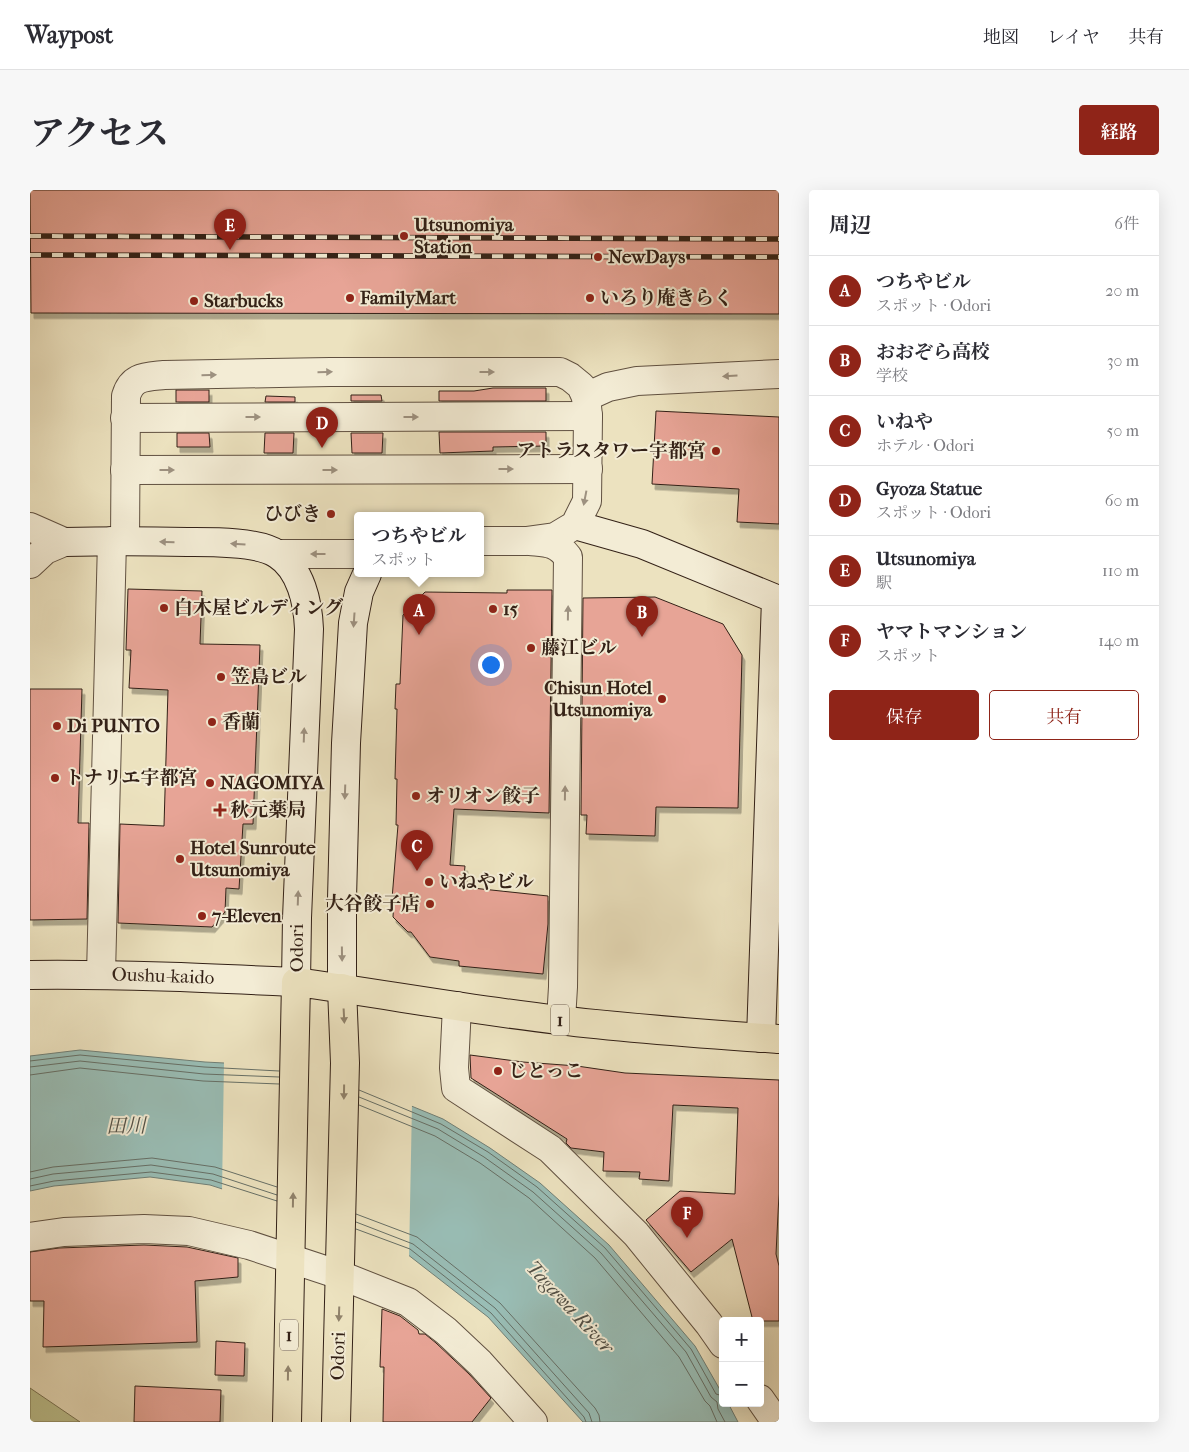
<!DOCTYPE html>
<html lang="ja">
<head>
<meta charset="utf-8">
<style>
  body { margin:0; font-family:"IM FELL French Canon","Noto Serif JP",serif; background:#f7f7f7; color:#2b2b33 }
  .controls { position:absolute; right:15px; bottom:15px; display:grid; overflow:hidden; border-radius:5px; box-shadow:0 5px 20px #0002 }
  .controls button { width:45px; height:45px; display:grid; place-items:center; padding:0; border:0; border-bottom:1px solid #e1e1e2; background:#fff; color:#2b2b33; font:25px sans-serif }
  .you { position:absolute; left:460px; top:474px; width:18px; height:18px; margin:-12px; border:4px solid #fff; border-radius:50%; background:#1a73e8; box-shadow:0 0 0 8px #1a73e833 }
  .badge { display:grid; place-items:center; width:32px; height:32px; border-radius:50%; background:#8f2418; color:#fff; font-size:16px; font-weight:700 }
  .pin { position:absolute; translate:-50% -41px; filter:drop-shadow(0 1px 2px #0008) }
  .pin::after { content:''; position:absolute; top:26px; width:18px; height:15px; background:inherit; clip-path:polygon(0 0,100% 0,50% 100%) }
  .popup { position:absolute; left:324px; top:322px; width:130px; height:65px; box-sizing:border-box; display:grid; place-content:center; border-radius:5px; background:#fff; filter:drop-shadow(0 1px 4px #0005); font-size:16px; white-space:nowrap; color:#7c7c81 }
  .popup b { font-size:19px; color:#2b2b33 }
  .popup::after { content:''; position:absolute; left:50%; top:100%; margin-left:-10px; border:10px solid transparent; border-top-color:#fff }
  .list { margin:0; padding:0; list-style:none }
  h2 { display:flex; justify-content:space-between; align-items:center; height:65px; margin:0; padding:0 20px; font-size:21px }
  h2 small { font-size:16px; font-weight:400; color:#7c7c81 }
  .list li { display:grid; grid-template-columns:32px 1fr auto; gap:15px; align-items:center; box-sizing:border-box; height:70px; padding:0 20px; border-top:1px solid #e1e1e2 }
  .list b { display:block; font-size:19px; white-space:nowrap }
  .list p { margin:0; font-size:16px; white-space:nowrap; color:#7c7c81 }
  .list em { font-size:16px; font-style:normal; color:#7c7c81 }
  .actions { display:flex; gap:10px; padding:15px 20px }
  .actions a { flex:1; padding:11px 0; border:1px solid #8f2418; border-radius:5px; text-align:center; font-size:18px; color:#8f2418 }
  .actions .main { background:#8f2418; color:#fff }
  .map { position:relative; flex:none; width:749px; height:1232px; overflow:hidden; border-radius:5px }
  header { display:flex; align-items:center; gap:30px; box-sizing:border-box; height:70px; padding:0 25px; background:#fff; border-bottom:1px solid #e1e1e2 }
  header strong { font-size:24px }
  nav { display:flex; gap:28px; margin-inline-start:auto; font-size:18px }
  .intro { display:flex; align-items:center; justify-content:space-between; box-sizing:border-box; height:120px; padding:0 30px }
  h1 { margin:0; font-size:35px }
  .button { padding:12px 22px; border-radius:5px; background:#8f2418; color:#fff; font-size:18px; font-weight:700 }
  main { display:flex; gap:30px; padding:0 30px }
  aside { flex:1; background:#fff; border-radius:5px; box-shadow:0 5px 20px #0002 }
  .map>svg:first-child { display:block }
  .green { fill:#bdc28f; stroke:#787253 }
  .water { fill:#99bdb5; stroke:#707f76 }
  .pier { fill:#ece2bf }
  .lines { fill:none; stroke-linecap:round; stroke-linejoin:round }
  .shore { stroke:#666f66; stroke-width:1 }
  .building { fill:#e7a496; stroke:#332117; filter:url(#shadow) }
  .street-casing { stroke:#615141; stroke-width:30 }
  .secondary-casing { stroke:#332117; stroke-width:30 }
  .primary-casing { stroke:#332117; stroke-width:30 }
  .street { stroke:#f3ecd5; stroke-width:28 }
  .secondary { stroke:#f3ecd5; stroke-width:28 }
  .primary { stroke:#ece2bf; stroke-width:28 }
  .rail-casing { stroke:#332117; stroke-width:5.5 }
  .rail { stroke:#f3ecd5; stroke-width:4; stroke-dasharray:11; stroke-linecap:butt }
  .oneway { fill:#9d9180 }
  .oneway2 { fill:#90826b }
  .poi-dot { fill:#8f2418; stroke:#f3ecd5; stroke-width:2 }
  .labels { text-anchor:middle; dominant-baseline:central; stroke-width:4; stroke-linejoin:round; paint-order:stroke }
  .shield { fill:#f3ecd5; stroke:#6d5e50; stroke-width:1 }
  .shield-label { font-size:18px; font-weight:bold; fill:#332117 }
  .poi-label { font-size:19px; font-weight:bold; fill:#332117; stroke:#f3ecd5; text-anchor:start }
  .street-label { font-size:19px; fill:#332117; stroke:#f3ecd5 }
  .water-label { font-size:20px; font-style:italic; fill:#525046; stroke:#f3ecd5 }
</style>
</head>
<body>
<header>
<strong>Waypost</strong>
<nav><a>地図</a><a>レイヤ</a><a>共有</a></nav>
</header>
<div class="intro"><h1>アクセス</h1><a class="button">経路</a></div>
<main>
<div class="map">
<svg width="749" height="1232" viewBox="0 0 749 1232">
  <defs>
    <filter id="shadow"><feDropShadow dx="3" dy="5.5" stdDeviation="0" flood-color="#0004"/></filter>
  </defs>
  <rect width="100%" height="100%" fill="#ece2bf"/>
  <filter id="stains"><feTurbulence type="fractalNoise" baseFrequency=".004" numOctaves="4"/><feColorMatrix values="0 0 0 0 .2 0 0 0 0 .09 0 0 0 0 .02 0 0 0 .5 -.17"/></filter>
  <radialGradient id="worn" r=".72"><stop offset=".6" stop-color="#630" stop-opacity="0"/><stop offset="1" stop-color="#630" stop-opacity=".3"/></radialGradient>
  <path class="green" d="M 0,1198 L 50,1232 L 0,1232 Z"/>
  <path class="water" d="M 50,860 L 175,872 L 271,877 L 301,883 L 413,929 L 460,958 L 510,993 L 579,1055 L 665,1156 L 693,1205 L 693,1213 L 698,1213 L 708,1232 L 553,1232 L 458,1127 L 377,1064 L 279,1027 L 180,995 L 120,987 L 24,996 L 0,1001 L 0,866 Z"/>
  <path class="pier" d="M 194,871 L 271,874 L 301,880 L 382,914 L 379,1068 L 278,1029 L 192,1002 Z"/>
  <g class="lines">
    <g class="shore">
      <path d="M 0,871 L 50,865 L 174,877 L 249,881"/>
      <path d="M 0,877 L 50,871 L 174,884 L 249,887"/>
      <path d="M 0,885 L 50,878 L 173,891 L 249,894"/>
      <path d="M 329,900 L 411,934 L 458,962 L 507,997 L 575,1058 L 661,1159 L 686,1204 L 693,1206"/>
      <path d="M 329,907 L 408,939 L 454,967 L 503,1002 L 571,1063 L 656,1162 L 681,1207 L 687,1212 L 688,1219 L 695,1232"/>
      <path d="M 329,915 L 405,946 L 450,973 L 499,1008 L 565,1068 L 649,1167 L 675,1211 L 680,1216 L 687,1232"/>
      <path d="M 0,982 L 23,977 L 122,968 L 185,977 L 247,997"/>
      <path d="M 0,989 L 23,984 L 121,975 L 183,984 L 247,1005"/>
      <path d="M 0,996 L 24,991 L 121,982 L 181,990 L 247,1011"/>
      <path d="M 326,1024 L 387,1047 L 470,1113 L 565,1218 L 569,1225 L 570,1232"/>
      <path d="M 326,1032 L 383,1054 L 465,1118 L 559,1223 L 562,1232"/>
      <path d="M 326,1039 L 380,1059 L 461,1123 L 554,1227 L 556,1232"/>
    </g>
  </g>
  <g class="building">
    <path d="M 0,0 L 749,0 L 749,124 L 1,123 Z"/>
    <path d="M 463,198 L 516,198 L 516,211 L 409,211 L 409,201 L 444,201 Z"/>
    <rect x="146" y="200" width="33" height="12"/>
    <path d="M 321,205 L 351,205 L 352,211 L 321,211 Z"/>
    <path d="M 236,206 L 265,207 L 265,212 L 235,212 Z"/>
    <path d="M 626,221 L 749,227 L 749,334 L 707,332 L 709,299 L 622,294 Z"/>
    <path d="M 409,242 L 516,242 L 516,256 L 463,257 L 463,261 L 410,263 Z"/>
    <path d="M 147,243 L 179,243 L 180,257 L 147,257 Z"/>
    <path d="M 235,243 L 264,243 L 263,263 L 234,263 Z"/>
    <path d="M 321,243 L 353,243 L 352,263 L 322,263 Z"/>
    <path d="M 98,399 L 172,401 L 170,454 L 230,455 L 223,634 L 213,634 L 209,699 L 196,698 L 195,722 L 182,737 L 88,733 L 90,634 L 134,636 L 138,500 L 99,498 L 101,460 L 96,460 Z"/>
    <path d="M 477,400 L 522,400 L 519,623 L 424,619 L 420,675 L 435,676 L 433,697 L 518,706 L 518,734 L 513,784 L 429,776 L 429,771 L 400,767 L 381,742 L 378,742 L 363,727 L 364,709 L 362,709 L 368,635 L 366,635 L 367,589 L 365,589 L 367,519 L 365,519 L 366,494 L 370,494 L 373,425 L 395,402 L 477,403 Z"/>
    <path d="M 625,407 L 693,434 L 712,465 L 708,618 L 626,617 L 625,646 L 556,644 L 557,625 L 551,625 L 553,408 Z"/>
    <path d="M 0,499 L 52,499 L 48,633 L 59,633 L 57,729 L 0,730 Z"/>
    <path d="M 440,865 L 493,872 L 547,876 L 595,883 L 749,890 L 749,1004 L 746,1064 L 749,1076 L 749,1131 L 723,1131 L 702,1049 L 661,1082 L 616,1030 L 650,1001 L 705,1004 L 708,918 L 643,915 L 639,991 L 609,989 L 610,982 L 573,981 L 574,962 L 541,958 L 536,953 L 537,949 L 441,888 Z"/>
    <path d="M 114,1055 L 157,1057 L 208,1068 L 208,1087 L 165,1091 L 167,1152 L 13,1157 L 14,1111 L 0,1111 L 0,1062 L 29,1058 Z"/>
    <path d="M 352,1119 L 370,1126 L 388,1140 L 389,1144 L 395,1144 L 406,1153 L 439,1184 L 461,1208 L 442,1232 L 353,1232 L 354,1177 L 350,1177 Z"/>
    <path d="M 186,1151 L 215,1153 L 214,1186 L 185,1185 Z"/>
    <path d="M 105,1196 L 191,1200 L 190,1232 L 104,1232 Z"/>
  </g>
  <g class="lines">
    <defs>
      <g id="street">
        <path d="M 556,207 L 578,197 L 607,191 L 749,184"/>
        <path d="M 95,228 L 558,226"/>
        <path d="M 95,280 L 558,279"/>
        <path d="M 0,337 L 34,352"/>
        <path d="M 95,351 L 96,206 C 102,186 115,187 134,185 L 300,182 L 530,182 L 540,187 L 551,196 L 556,207 L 558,226 L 557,311 L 545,335 L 525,347 L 496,351 L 450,351"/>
        <path d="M 500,351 C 518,353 526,352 538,367 L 533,797 L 531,830"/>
        <path d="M 248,364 L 328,364"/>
        <path d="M 0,374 L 15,360 L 34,352"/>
        <path d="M 71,784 L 82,351"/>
        <path d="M 427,816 L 424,878 L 426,898 L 520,959 L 606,1044 L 679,1134 L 693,1154"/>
        <path d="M 0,1047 L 34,1042 L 114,1039 L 159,1041 L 219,1055 L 310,1085 L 378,1112 L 416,1141 L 450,1173 L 503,1232"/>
        <path d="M 730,1209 L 746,1232"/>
      </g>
      <g id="secondary">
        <path d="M 545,335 L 612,354 L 746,409 L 731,848"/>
        <path d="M 0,785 C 89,784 177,788 266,792 L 267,728 L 279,439 C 278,413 271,379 247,364 C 228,351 180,352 157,352 C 116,351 75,351 34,352"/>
        <path d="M 312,798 L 312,709 L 316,553 L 323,433 L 329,402 L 337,384"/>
      </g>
      <g id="primary">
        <path d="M 257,1232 L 266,792 C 354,804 441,820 529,830 C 602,839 676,844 749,849"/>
        <path d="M 306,1232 L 315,873 L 312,798"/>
      </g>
    </defs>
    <use href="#street" class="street-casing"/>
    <use href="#secondary" class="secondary-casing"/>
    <use href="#primary" class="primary-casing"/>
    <use href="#street" class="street"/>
    <use href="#secondary" class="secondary"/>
    <use href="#primary" class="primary"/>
    <defs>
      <g id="rail">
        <path d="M 0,46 L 749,49"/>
        <path d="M 0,65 L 749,67"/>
      </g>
    </defs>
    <use href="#rail" class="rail-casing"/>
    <use href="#rail" class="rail"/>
  </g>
  <defs><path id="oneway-solid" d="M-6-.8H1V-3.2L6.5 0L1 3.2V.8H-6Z" transform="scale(1.25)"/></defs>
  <g class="oneway">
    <use href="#oneway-solid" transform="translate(295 182) rotate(-1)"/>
    <use href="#oneway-solid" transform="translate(457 182)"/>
    <use href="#oneway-solid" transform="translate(179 185) rotate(-1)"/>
    <use href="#oneway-solid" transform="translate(700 186) rotate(177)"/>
    <use href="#oneway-solid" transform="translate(223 227)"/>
    <use href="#oneway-solid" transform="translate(381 227)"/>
    <use href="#oneway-solid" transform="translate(476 279)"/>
    <use href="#oneway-solid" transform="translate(137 280)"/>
    <use href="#oneway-solid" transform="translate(300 280)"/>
    <use href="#oneway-solid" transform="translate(555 308) rotate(101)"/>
    <use href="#oneway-solid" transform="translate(137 352) rotate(-179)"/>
    <use href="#oneway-solid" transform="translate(208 354) rotate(-176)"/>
    <use href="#oneway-solid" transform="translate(288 364) rotate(180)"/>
    <use href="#oneway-solid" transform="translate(538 423) rotate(-89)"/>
    <use href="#oneway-solid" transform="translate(324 430) rotate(94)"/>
    <use href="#oneway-solid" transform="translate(274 545) rotate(-88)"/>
    <use href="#oneway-solid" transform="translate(315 602) rotate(92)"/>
    <use href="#oneway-solid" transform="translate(535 603) rotate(-89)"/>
    <use href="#oneway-solid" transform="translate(268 708) rotate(-88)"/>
    <use href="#oneway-solid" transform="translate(312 764) rotate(89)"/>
  </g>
  <g class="oneway2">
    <use href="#oneway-solid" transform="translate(314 826) rotate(87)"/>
    <use href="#oneway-solid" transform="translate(314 902) rotate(91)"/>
    <use href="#oneway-solid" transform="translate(263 1010) rotate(-89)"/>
    <use href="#oneway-solid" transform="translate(309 1124) rotate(92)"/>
    <use href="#oneway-solid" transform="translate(258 1183) rotate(-89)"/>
  </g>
  <g class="poi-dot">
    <circle cx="374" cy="46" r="5"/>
    <circle cx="568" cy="67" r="5"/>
    <circle cx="320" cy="108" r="5"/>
    <circle cx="560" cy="108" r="5"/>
    <circle cx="164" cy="111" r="5"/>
    <circle cx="686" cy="261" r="5"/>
    <circle cx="301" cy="324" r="5"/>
    <circle cx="134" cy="418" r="5"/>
    <circle cx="463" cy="419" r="5"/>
    <circle cx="501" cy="458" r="5"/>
    <circle cx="191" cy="487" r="5"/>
    <circle cx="632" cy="509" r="5"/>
    <circle cx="182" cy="532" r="5"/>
    <circle cx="27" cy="536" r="5"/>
    <circle cx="25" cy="588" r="5"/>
    <circle cx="180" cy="593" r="5"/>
    <circle cx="386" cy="606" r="5"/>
    <path d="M187.5 612.5h5v5h5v5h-5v5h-5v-5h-5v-5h5z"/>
    <circle cx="150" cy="669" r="5"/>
    <circle cx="399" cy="692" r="5"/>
    <circle cx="400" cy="714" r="5"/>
    <circle cx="172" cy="726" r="5"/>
    <circle cx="468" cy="881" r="5"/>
  </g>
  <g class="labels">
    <g class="shield">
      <rect x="521" y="814.5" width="18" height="31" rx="4"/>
      <rect x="250" y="1129.5" width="18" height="31" rx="4"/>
    </g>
    <g class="shield-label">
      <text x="530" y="830">1</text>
      <text x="259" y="1145">1</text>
    </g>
    <g class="poi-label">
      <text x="384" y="35">Utsunomiya<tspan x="384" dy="22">Station</tspan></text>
      <text x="578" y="67">NewDays</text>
      <text x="330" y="108">FamilyMart</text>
      <text x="570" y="108">いろり庵きらく</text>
      <text x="174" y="111">Starbucks</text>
      <text x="676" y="261" text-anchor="end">アトラスタワー宇都宮</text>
      <text x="291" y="324" text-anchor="end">ひびき</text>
      <text x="144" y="418">白木屋ビルディング</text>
      <text x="473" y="419">15</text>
      <text x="511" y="458">藤江ビル</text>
      <text x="201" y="487">笠島ビル</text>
      <text x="622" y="498" text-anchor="end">Chisun Hotel<tspan x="622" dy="22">Utsunomiya</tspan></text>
      <text x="192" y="532">香蘭</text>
      <text x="37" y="536">Di PUNTO</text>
      <text x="35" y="588">トナリエ宇都宮</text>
      <text x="190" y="593">NAGOMIYA</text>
      <text x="396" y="606">オリオン餃子</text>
      <text x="200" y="620">秋元薬局</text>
      <text x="160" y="658">Hotel Sunroute<tspan x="160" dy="22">Utsunomiya</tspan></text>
      <text x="409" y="692">いねやビル</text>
      <text x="390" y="714" text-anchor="end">大谷餃子店</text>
      <text x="182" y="726">7-Eleven</text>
      <text x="478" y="881">じとっこ</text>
    </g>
    <g class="street-label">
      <text transform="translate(267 758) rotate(-90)">Odori</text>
      <text transform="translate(133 786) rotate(2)">Oushu-kaido</text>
      <text transform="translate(308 1166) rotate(-88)">Odori</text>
    </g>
    <g class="water-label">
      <text transform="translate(96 936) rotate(-1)">田川</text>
      <text transform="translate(540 1117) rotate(47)">Tagawa River</text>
    </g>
  </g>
  <rect width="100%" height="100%" filter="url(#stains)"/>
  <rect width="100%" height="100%" fill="url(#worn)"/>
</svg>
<div class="controls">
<button>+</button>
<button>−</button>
</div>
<div class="you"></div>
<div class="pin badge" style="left:389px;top:445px">A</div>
<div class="popup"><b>つちやビル</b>スポット</div>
<div class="pin badge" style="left:612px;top:447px">B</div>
<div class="pin badge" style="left:387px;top:681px">C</div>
<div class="pin badge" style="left:292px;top:258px">D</div>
<div class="pin badge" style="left:200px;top:60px">E</div>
<div class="pin badge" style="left:657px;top:1048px">F</div>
</div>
<aside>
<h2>周辺<small>6件</small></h2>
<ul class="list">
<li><span class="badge">A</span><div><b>つちやビル</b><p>スポット · Odori</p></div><em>20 m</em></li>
<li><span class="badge">B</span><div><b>おおぞら高校</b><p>学校</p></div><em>30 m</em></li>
<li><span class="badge">C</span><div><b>いねや</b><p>ホテル · Odori</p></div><em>50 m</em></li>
<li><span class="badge">D</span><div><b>Gyoza Statue</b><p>スポット · Odori</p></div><em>60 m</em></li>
<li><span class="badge">E</span><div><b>Utsunomiya</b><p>駅</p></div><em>110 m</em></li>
<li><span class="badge">F</span><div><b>ヤマトマンション</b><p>スポット</p></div><em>140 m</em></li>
</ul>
<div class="actions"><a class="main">保存</a><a>共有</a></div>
</aside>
</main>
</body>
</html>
